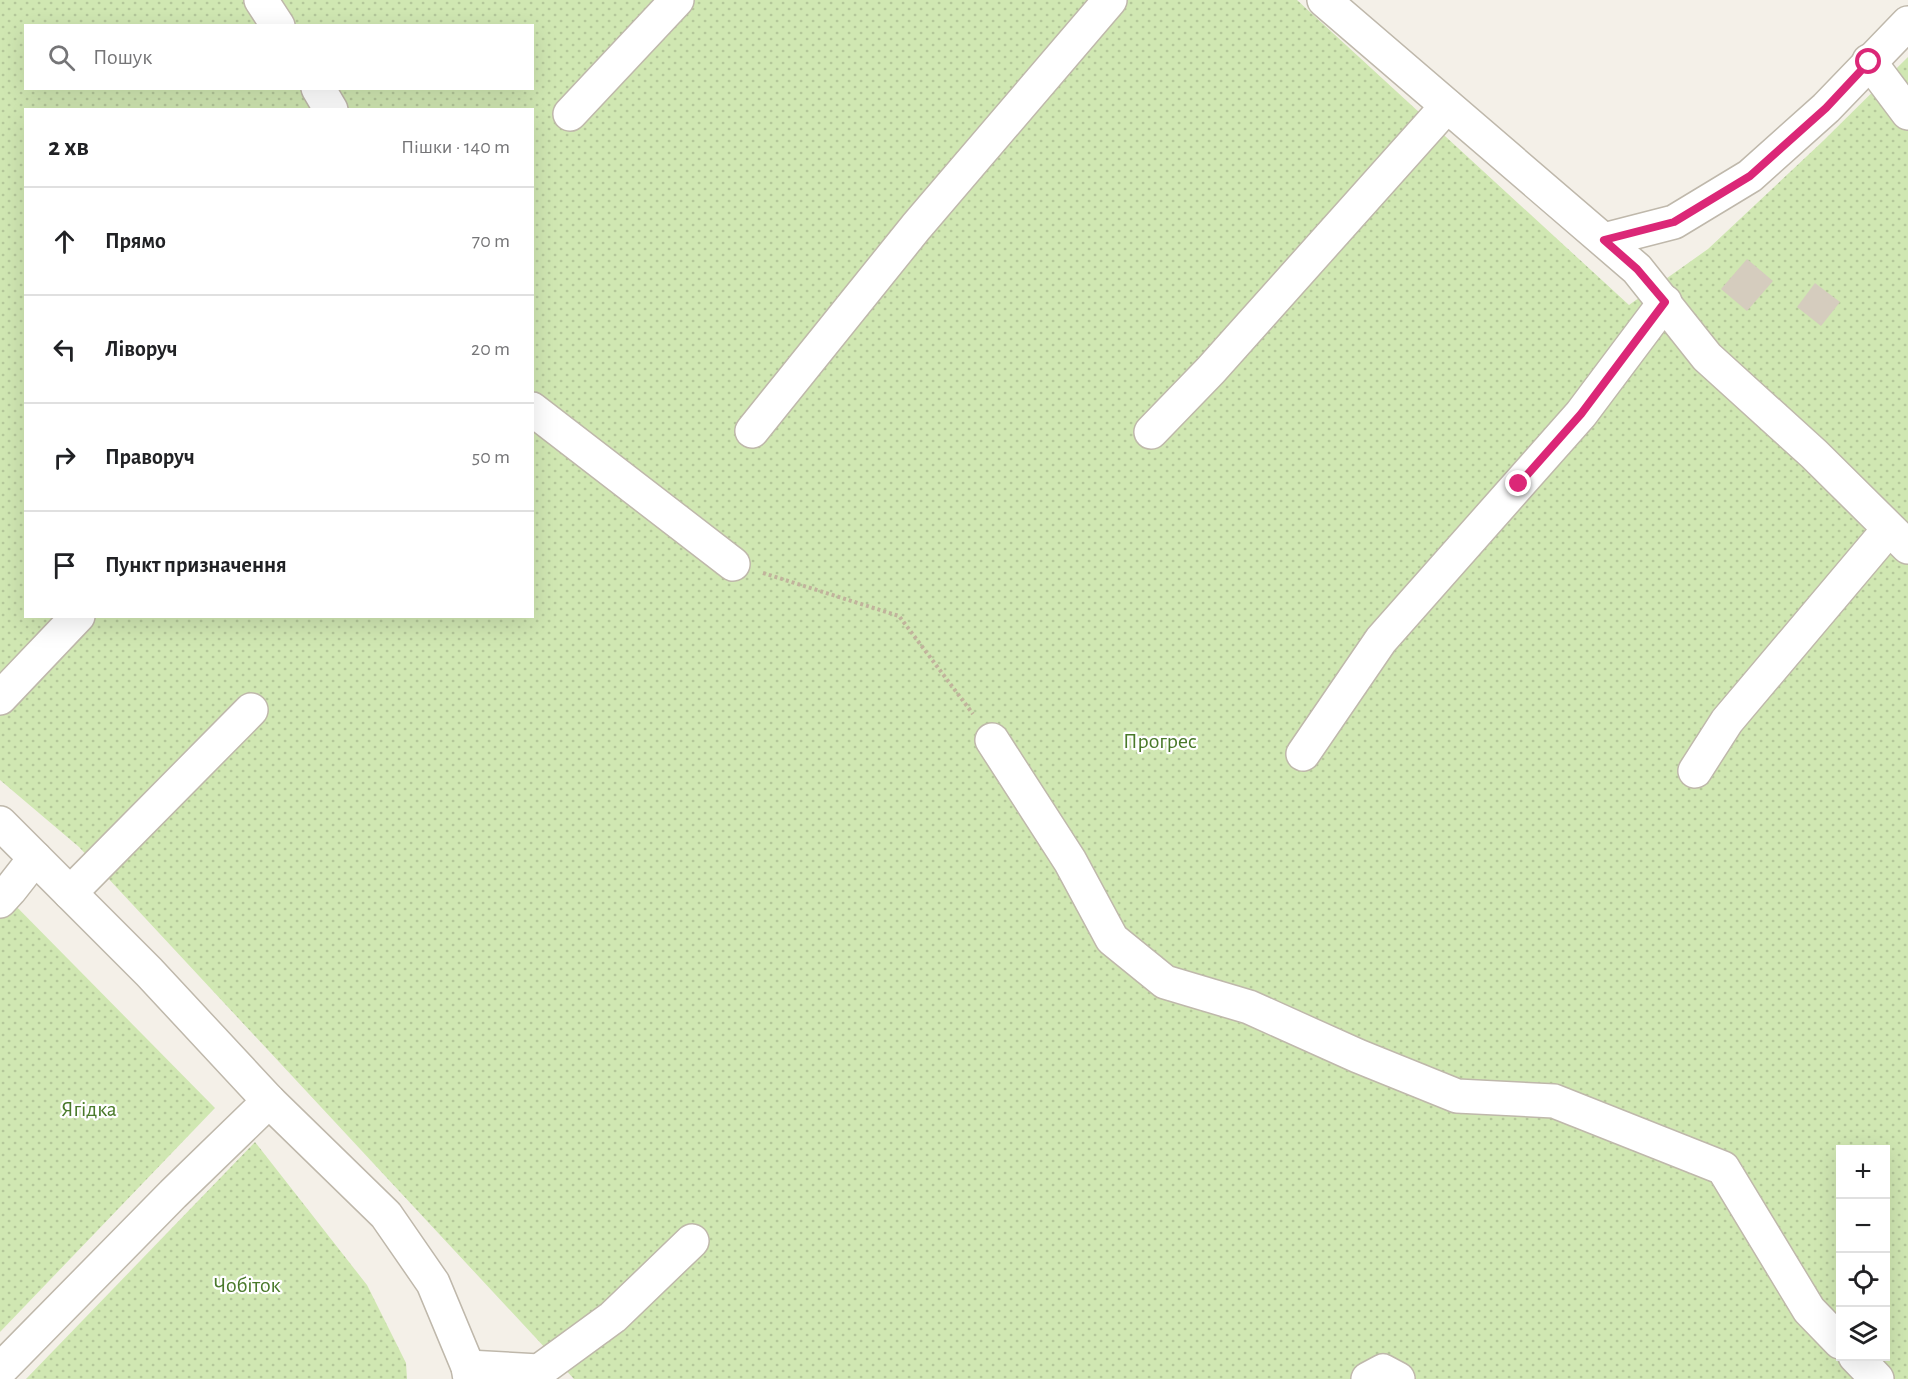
<!DOCTYPE html>
<html lang="uk">
<head>
<meta charset="utf-8">
<style>
  body { margin:0; font-family:"Alegreya Sans",sans-serif; background:#f2f2f2; color:#202124 }
  .controls { position:absolute; right:18px; bottom:18px; display:grid; overflow:hidden; border-radius:0px; box-shadow:0 6px 24px #0002 }
  .controls button { width:54px; height:54px; display:grid; place-items:center; padding:0; border:0; border-bottom:2px solid #e0e0e0; background:#fff; color:#202124; font:30px sans-serif }
  .stop { position:absolute; width:18px; height:18px; margin:-14px; border:4px solid #db2777; border-radius:50%; background:#fff }
  .stop.end { background:#db2777; border-color:#fff; box-shadow:0 2px 6px #0008 }
  .list { margin:0; padding:0; list-style:none }
  h2 { display:flex; justify-content:space-between; align-items:center; height:78px; margin:0; padding:0 24px; font-size:26px }
  h2 small { font-size:20px; font-weight:400; color:#757577 }
  .list li { display:grid; grid-template-columns:39px 1fr auto; gap:18px; align-items:center; box-sizing:border-box; height:108px; padding:0 24px; border-top:2px solid #e0e0e0 }
  .list b { display:block; font-size:22px; white-space:nowrap }
  .list em { font-size:20px; font-style:normal; color:#757577 }
  .icon { flex:none; width:33px; height:33px; fill:none; stroke:currentColor; stroke-width:2; stroke-linecap:round; stroke-linejoin:round }
  .map { position:relative; flex:none; width:1908px; height:1379px; overflow:hidden }
  .search { position:absolute; background:#fff; box-shadow:0 6px 24px #0002; left:24px; top:24px; width:510px; height:66px; display:flex; align-items:center; gap:15px; box-sizing:border-box; padding:0 21px; border-radius:0px; color:#757577; font-size:22px }
  .panel { position:absolute; background:#fff; box-shadow:0 6px 24px #0002; left:24px; top:108px; width:510px; height:510px; border-radius:0px }
  .map>svg:first-child { display:block }
  .grass { fill:url(#grass-dots); fill-rule:evenodd }
  .building { fill:#d5ccbe }
  .lines { fill:none; stroke-linecap:round; stroke-linejoin:round }
  .minor-casing { stroke:#bfb8ab; stroke-width:36 }
  .path { stroke:#c1b39c; stroke-width:4; stroke-dasharray:3 3; stroke-linecap:butt }
  .minor { stroke:#fff; stroke-width:33 }
  .route { stroke:#db2777; stroke-width:8 }
  .labels { text-anchor:middle; dominant-baseline:central; stroke-width:4.5; stroke-linejoin:round; paint-order:stroke }
  .park-label { font-size:22px; fill:#49792a; stroke:#fff }
</style>
</head>
<body>
<div class="map">
<svg width="1908" height="1379" viewBox="0 0 1908 1379">
  <defs>
    <pattern id="grass-dots" width="8" height="8" patternUnits="userSpaceOnUse" patternTransform="scale(1.5)"><rect width="8" height="8" fill="#d0e7b2"/><path d="M2 2h.1M6 6h.1" fill="none" stroke="#b4c79a" stroke-width="1.8" stroke-linecap="round"/></pattern>
  </defs>
  <rect width="100%" height="100%" fill="#f4f0e8"/>
  <g class="grass">
    <path d="M 0,0 L 1297,0 L 1629,305 L 1708,249 L 1822,142 L 1908,57 L 1908,1379 L 574,1379 L 79,847 L 0,780 ZM 26,26 L 532,26 L 532,88 L 26,88 ZM 26,110 L 532,110 L 532,616 L 26,616 ZM 1840,1150 L 1886,1150 L 1886,1356 L 1840,1356 Z"/>
    <path d="M 0,890 L 215,1108 L 0,1332 Z"/>
    <path d="M 255,1142 L 367,1285 L 406,1363 L 407,1379 L 26,1379 Z"/>
  </g>
  <g class="building">
    <path d="M 1747,259 L 1773,281 L 1747,311 L 1721,289 Z"/>
    <path d="M 1815,283 L 1840,302 L 1821,326 L 1797,307 Z"/>
  </g>
  <g class="lines">
    <defs>
      <g id="minor">
        <path d="M 261,0 L 278,26"/>
        <path d="M 1324,0 L 1637,269 L 1707,357 L 1814,454 L 1908,547"/>
        <path d="M 1869,61 L 1908,113"/>
        <path d="M 318,88 L 331,110"/>
        <path d="M 570,114 L 677,0"/>
        <path d="M 1604,240 L 1674,222 L 1750,176 L 1826,108 L 1908,23"/>
        <path d="M 532,409 L 733,564"/>
        <path d="M 752,431 L 916,227 L 1110,0"/>
        <path d="M 1151,432 L 1211,370 L 1447,106"/>
        <path d="M 0,698 L 78,616"/>
        <path d="M 992,740 L 1070,861 L 1112,939 L 1165,982 L 1249,1007 L 1358,1056 L 1457,1096 L 1554,1101 L 1723,1168 L 1809,1310 L 1840,1342"/>
        <path d="M 1303,754 L 1381,640 L 1581,414 L 1665,302"/>
        <path d="M 1695,771 L 1727,721 L 1889,529"/>
        <path d="M 0,823 L 149,972 L 269,1101 L 386,1215 L 433,1283 L 468,1367 L 470,1379"/>
        <path d="M 70,893 L 251,710"/>
        <path d="M 0,901 L 10,890 L 35,858"/>
        <path d="M 1855,1356 L 1877,1379"/>
        <path d="M 468,1367 L 539,1371 L 613,1317 L 692,1241"/>
        <path d="M 0,1370 L 173,1194 L 269,1101"/>
        <path d="M 1368,1379 L 1383,1371 L 1398,1379"/>
      </g>
    </defs>
    <use href="#minor" class="minor-casing"/>
    <path class="path" d="M 763,573 L 899,616 L 973,714"/>
    <use href="#minor" class="minor"/>
  </g>
  <g class="lines">
    <path class="route" d="M 1519,484 L 1581,414 L 1665,302 L 1637,269 L 1604,240 L 1674,222 L 1750,176 L 1826,108 L 1869,62"/>
  </g>
  <g class="labels">
    <g class="park-label">
      <text x="1160" y="741">Прогрес</text>
      <text x="89" y="1109">Ягідка</text>
      <text x="247" y="1285">Чобіток</text>
    </g>
  </g>
</svg>
<div class="controls">
<button>+</button>
<button>−</button>
<button><svg class="icon" aria-label="locate" viewBox="0 0 24 24"><circle cx="12" cy="12" r="6"/><path d="M12 2v4M12 18v4M2 12h4M18 12h4"/></svg></button>
<button><svg class="icon" aria-label="layers" viewBox="0 0 24 24"><path d="M12 4l9 5-9 5-9-5zM3 14l9 5 9-5"/></svg></button>
</div>
<div class="stop" style="left:1869px;top:62px"></div>
<div class="stop end" style="left:1519px;top:484px"></div>
<div class="search"><svg class="icon" aria-label="search" viewBox="0 0 24 24"><circle cx="10" cy="10" r="6"/><path d="M15 15l6 6"/></svg>Пошук</div>
<section class="panel">
<h2>2 хв<small>Пішки · 140 m</small></h2>
<ul class="list">
<li><svg class="icon" aria-label="ahead" viewBox="0 0 24 24"><path d="M12 20V5M6 11l6-6 6 6"/></svg><div><b>Прямо</b></div><em>70 m</em></li>
<li><svg class="icon" aria-label="left" viewBox="0 0 24 24"><path d="M17 20v-9H6M10 6l-5 5 5 5"/></svg><div><b>Ліворуч</b></div><em>20 m</em></li>
<li><svg class="icon" aria-label="right" viewBox="0 0 24 24"><path d="M7 20v-9h11M14 6l5 5-5 5"/></svg><div><b>Праворуч</b></div><em>50 m</em></li>
<li><svg class="icon" aria-label="arrive" viewBox="0 0 24 24"><path d="M6 21V4h12l-3 4 3 4H6"/></svg><div><b>Пункт призначення</b></div></li>
</ul>
</section>
</div>
</body>
</html>
